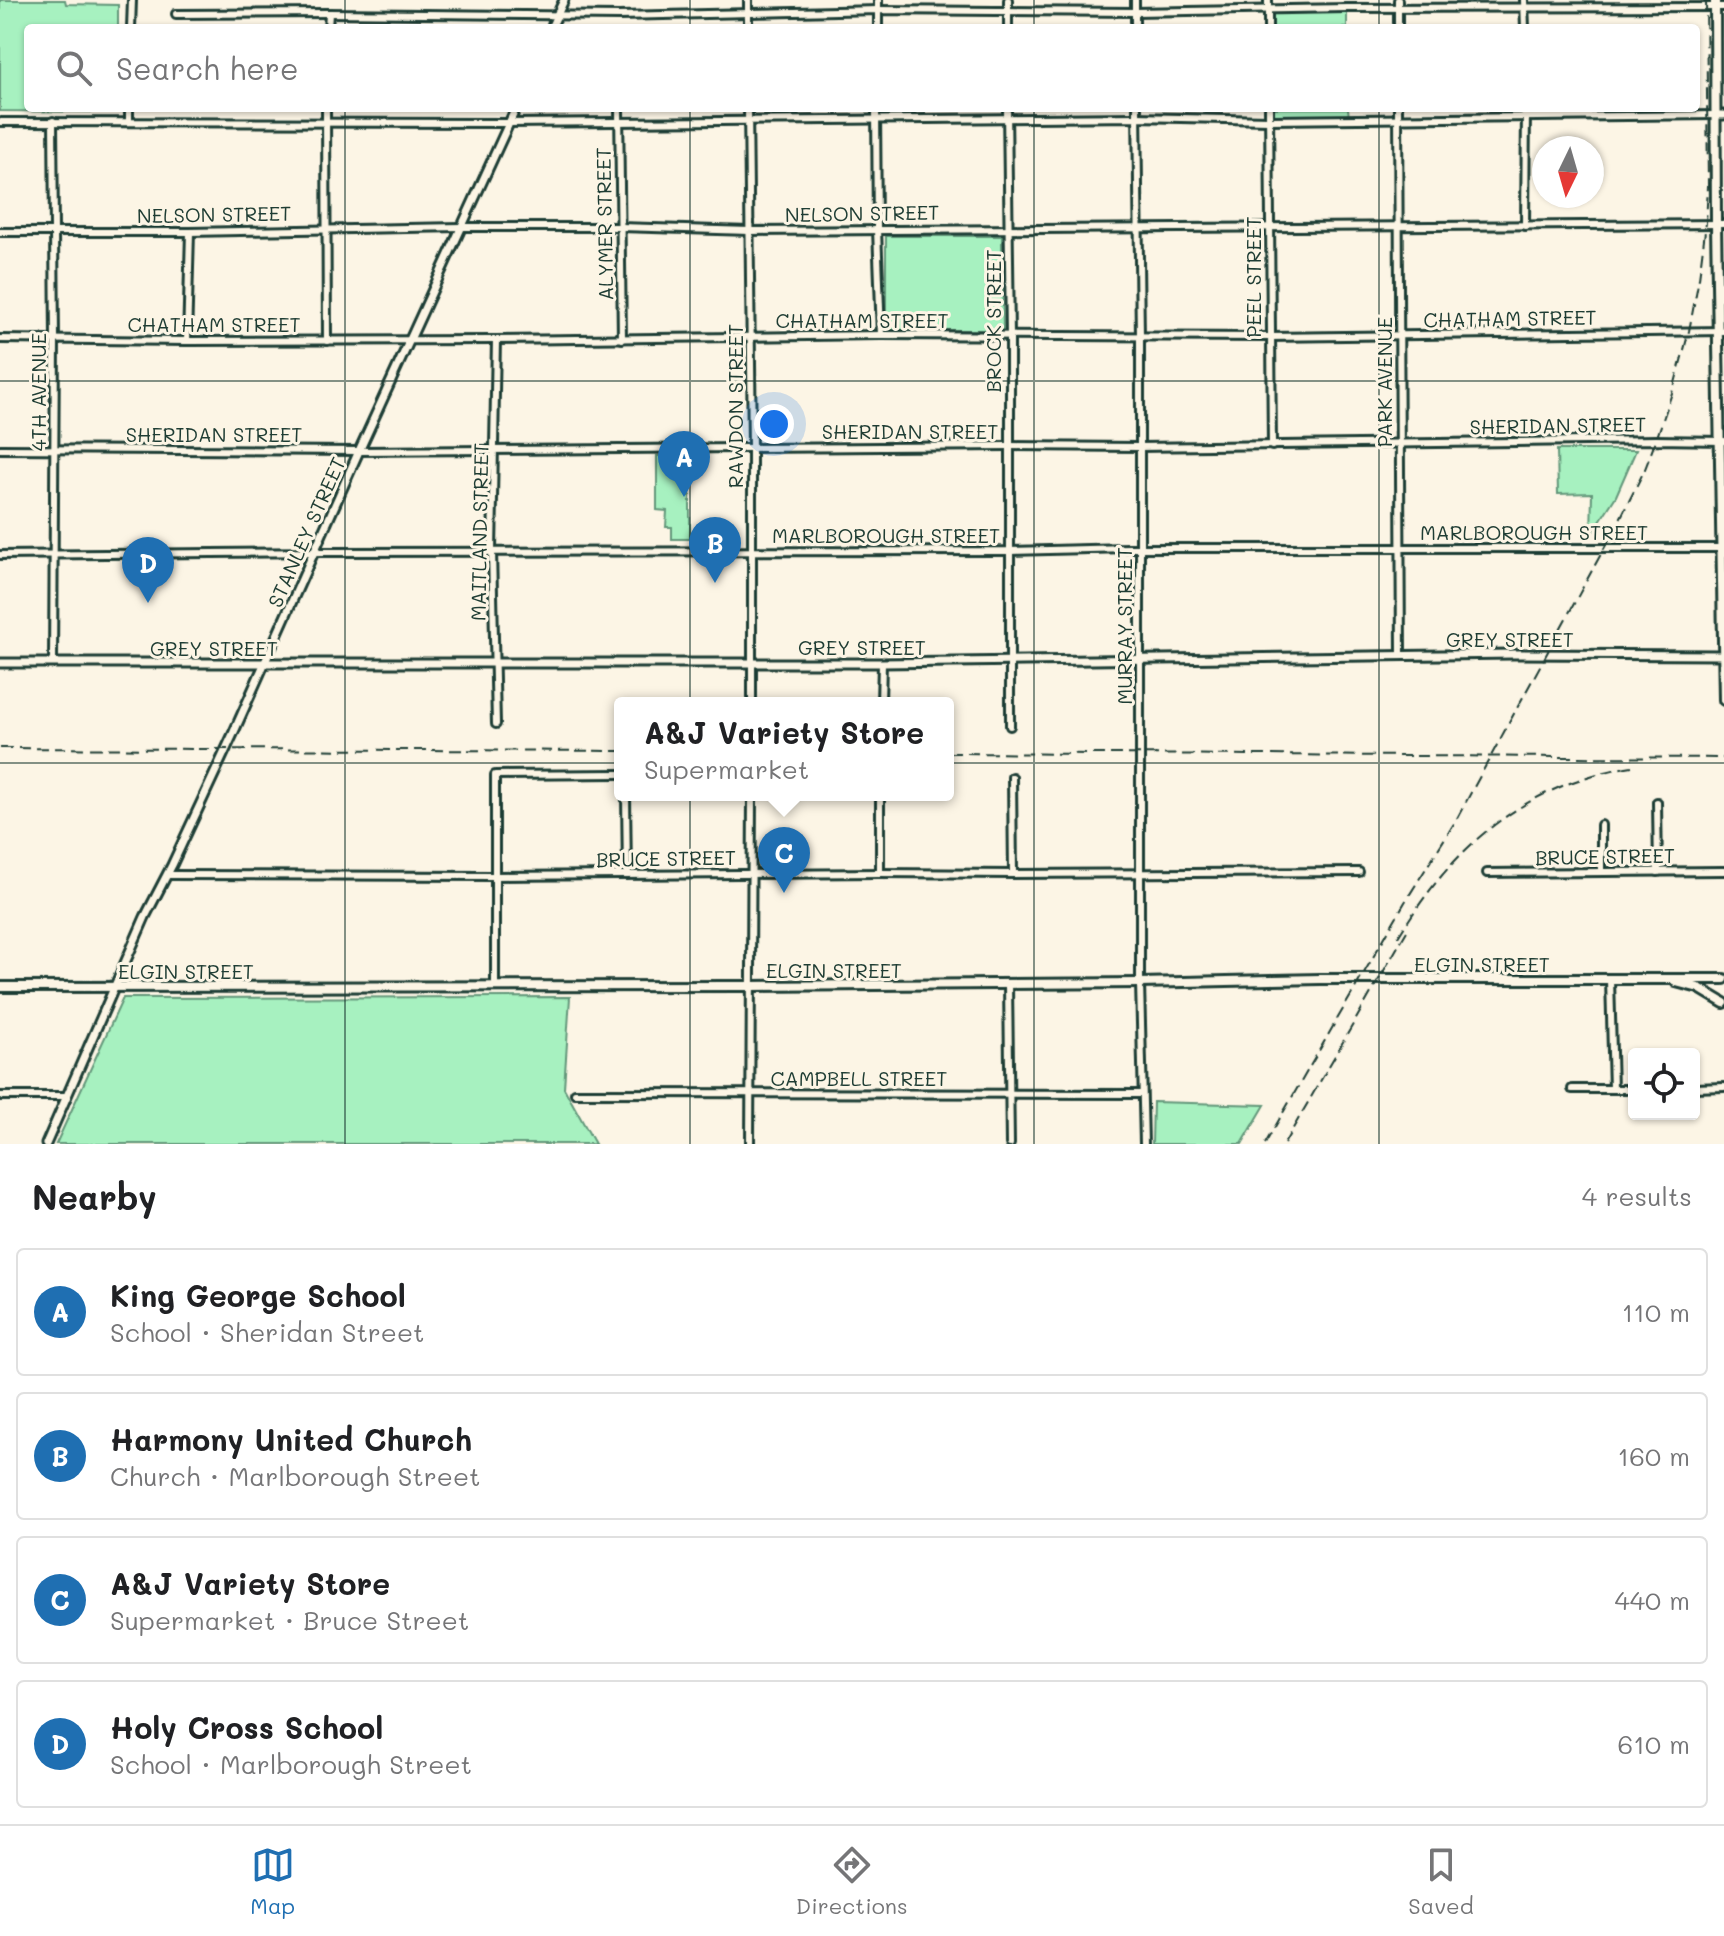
<!DOCTYPE html>
<html lang="en">
<head>
<meta charset="utf-8">
<style>
  body { margin:0; font-family:Mali,sans-serif; background:#f6f6f6; color:#202124 }
  .controls { position:absolute; right:24px; bottom:24px; display:grid; overflow:hidden; border-radius:8px; box-shadow:0 2px 6px #0004 }
  .controls button { width:72px; height:72px; display:grid; place-items:center; padding:0; border:0; border-bottom:2px solid #e0e0e0; background:#fff; color:#202124; font:40px sans-serif }
  .compass { position:absolute; left:1532px; top:136px; width:72px; height:72px; border-radius:50%; background:#fff; box-shadow:0 2px 6px #0004; rotate:185deg }
  .you { position:absolute; left:774px; top:424px; width:28px; height:28px; margin:-20px; border:6px solid #fff; border-radius:50%; background:#1a73e8; box-shadow:0 0 0 12px #1a73e833 }
  .badge { display:grid; place-items:center; width:52px; height:52px; border-radius:50%; background:#1f6fb2; color:#fff; font-size:26px; font-weight:700 }
  .pin { position:absolute; translate:-50% -66px; filter:drop-shadow(0 2px 4px #0008) }
  .pin::after { content:''; position:absolute; top:42px; width:28px; height:24px; background:inherit; clip-path:polygon(0 0,100% 0,50% 100%) }
  .popup { position:absolute; left:614px; top:697px; width:340px; height:104px; box-sizing:border-box; display:grid; place-content:center; border-radius:8px; background:#fff; filter:drop-shadow(0 2px 6px #0005); font-size:26px; white-space:nowrap; color:#757577 }
  .popup b { font-size:30px; color:#202124 }
  .popup::after { content:''; position:absolute; left:50%; top:100%; margin-left:-16px; border:16px solid transparent; border-top-color:#fff }
  .list { margin:0; padding:0; list-style:none }
  h2 { display:flex; justify-content:space-between; align-items:center; height:104px; margin:0; padding:0 32px; font-size:34px }
  h2 small { font-size:26px; font-weight:400; color:#757577 }
  .list li { display:grid; grid-template-columns:52px 1fr auto; gap:24px; align-items:center; box-sizing:border-box; height:128px; margin:0 16px 16px; padding:0 16px; border:2px solid #e0e0e0; border-radius:8px }
  .list b { display:block; font-size:30px; white-space:nowrap }
  .list p { margin:0; font-size:26px; white-space:nowrap; color:#757577 }
  .list em { font-size:26px; font-style:normal; color:#757577 }
  .icon { flex:none; width:44px; height:44px; fill:none; stroke:currentColor; stroke-width:2; stroke-linecap:round; stroke-linejoin:round }
  .map { position:relative; flex:none; width:1724px; height:1144px; overflow:hidden }
  .search { position:absolute; background:#fff; box-shadow:0 2px 6px #0004; left:24px; right:24px; top:24px; height:88px; display:flex; align-items:center; gap:20px; box-sizing:border-box; padding:0 28px; border-radius:8px; color:#757577; font-size:30px }
  .sheet { height:680px; background:#fff }
  nav { display:flex; justify-content:space-around; align-items:center; box-sizing:border-box; height:112px; border-top:2px solid #e0e0e0; background:#fff; font-size:22px; color:#757577 }
  nav a { display:grid; justify-items:center; gap:4px }
  nav .on { color:#1f6fb2 }
  .map>svg:first-child { display:block }
  .green { fill:#a7f1c0; stroke:#63977a; stroke-width:2 }
  .lines { fill:none; stroke-linecap:round; stroke-linejoin:round }
  .minor-casing { stroke:#1f3d34; stroke-width:12 }
  .tertiary-casing { stroke:#1f3d34; stroke-width:13 }
  .secondary-casing { stroke:#1f3d34; stroke-width:14 }
  .minor { stroke:#fcf5e5; stroke-width:6 }
  .tertiary { stroke:#fcf5e5; stroke-width:7 }
  .secondary { stroke:#fcf5e5; stroke-width:8 }
  .rail { stroke:#1f3d34; stroke-width:2; stroke-dasharray:12 6; stroke-linecap:butt }
  .grid { fill:none; stroke:#1f3d34; stroke-width:2; stroke-opacity:0.55 }
  .labels { text-anchor:middle; dominant-baseline:central; stroke-width:6; stroke-linejoin:round; paint-order:stroke }
  .street-label { font-size:20px; fill:#1f3d34; stroke:#fcf5e5 }
</style>
</head>
<body>
<div class="map">
<svg width="1724" height="1144" viewBox="0 0 1724 1144">
  <rect width="100%" height="100%" fill="#fcf5e5"/>
  <filter id="ink" filterUnits="userSpaceOnUse"><feTurbulence type="fractalNoise" baseFrequency=".0125" numOctaves="2"/><feDisplacementMap in="SourceGraphic" scale="16" xChannelSelector="R" yChannelSelector="G"/><feConvolveMatrix kernelMatrix="1 2 1 2 8 2 1 2 1" color-interpolation-filters="sRGB"/></filter>
  <g filter="url(#ink)">
    <g class="green">
      <path d="M 0,0 L 65,0 L 66,4 L 118,5 L 118,28 L 28,28 L 28,108 L 119,108 L 119,112 L 0,111 Z"/>
      <path d="M 1347,8 L 1347,28 L 1268,28 L 1268,10 Z"/>
      <path d="M 1269,108 L 1348,108 L 1349,118 L 1269,120 Z"/>
      <path d="M 886,236 L 1002,236 L 1003,330 L 886,330 Z"/>
      <path d="M 1557,450 L 1636,450 L 1616,496 L 1591,535 L 1592,493 L 1558,494 Z"/>
      <path d="M 657,456 L 686,456 L 686,477 L 690,477 L 690,539 L 672,539 L 672,527 L 666,527 L 667,511 L 657,510 Z"/>
      <path d="M 570,997 L 564,1088 L 595,1144 L 56,1144 L 123,998 Z"/>
      <path d="M 1153,1102 L 1265,1105 L 1242,1144 L 1152,1144 Z"/>
    </g>
    <g class="lines">
      <defs>
        <g id="minor">
          <path d="M 748,0 L 748,28"/>
          <path d="M 878,0 L 878,28"/>
          <path d="M 1008,0 L 1008,28"/>
          <path d="M 1135,0 L 1135,28"/>
          <path d="M 1268,0 L 1268,28"/>
          <path d="M 1398,0 L 1398,28"/>
          <path d="M 1524,0 L 1525,28"/>
          <path d="M 176,14 L 329,13 L 619,16 L 878,10 L 1135,12 L 1347,8 L 1724,7"/>
          <path d="M 131,28 L 132,0"/>
          <path d="M 328,28 L 329,13"/>
          <path d="M 326,108 L 327,341"/>
          <path d="M 619,108 L 622,339"/>
          <path d="M 748,108 L 752,448 L 752,703"/>
          <path d="M 876,108 L 877,229 L 881,335"/>
          <path d="M 1007,108 L 1010,337 L 1010,726"/>
          <path d="M 1137,108 L 1140,336 L 1140,983 L 1144,1144"/>
          <path d="M 1269,108 L 1272,446"/>
          <path d="M 1398,108 L 1401,656"/>
          <path d="M 53,121 L 55,339 L 53,663"/>
          <path d="M 0,122 L 509,123 L 1137,117 L 1269,120 L 1716,115"/>
          <path d="M 129,122 L 129,108"/>
          <path d="M 1525,226 L 1526,108"/>
          <path d="M 0,232 L 190,232 L 461,227 L 620,227 L 750,231 L 1724,224"/>
          <path d="M 0,339 L 187,341 L 496,340 L 881,335 L 1269,337 L 1724,331"/>
          <path d="M 187,341 L 190,232"/>
          <path d="M 0,449 L 359,451 L 1009,446 L 1139,447 L 1656,440 L 1724,441"/>
          <path d="M 0,555 L 323,552 L 1010,551 L 1128,548 L 1724,548"/>
          <path d="M 881,703 L 882,663"/>
          <path d="M 496,724 L 492,551 L 496,340"/>
          <path d="M 1012,777 L 1013,874"/>
          <path d="M 626,795 L 627,875"/>
          <path d="M 1657,802 L 1658,872"/>
          <path d="M 1601,872 L 1601,825"/>
          <path d="M 880,873 L 880,795"/>
          <path d="M 1487,873 L 1724,871"/>
          <path d="M 167,875 L 495,876 L 880,873 L 1013,874 L 1359,872"/>
          <path d="M 1610,979 L 1613,1089"/>
          <path d="M 1008,984 L 1010,1144"/>
          <path d="M 495,987 L 495,775 L 620,774"/>
          <path d="M 1694,1088 L 1724,1087"/>
          <path d="M 1572,1089 L 1634,1089"/>
          <path d="M 575,1093 L 1142,1094"/>
          <path d="M 0,1096 L 67,1096"/>
          <path d="M 750,1144 L 752,795"/>
        </g>
        <g id="tertiary">
          <path d="M 551,28 L 564,0"/>
          <path d="M 1716,115 L 1724,115"/>
          <path d="M 0,663 L 882,663 L 1513,654 L 1724,655"/>
          <path d="M 46,1144 L 145,917 L 172,865 L 233,734 L 359,451 L 516,108"/>
        </g>
        <g id="secondary">
          <path d="M 1715,0 L 1716,224 L 1724,700"/>
          <path d="M 1676,982 L 1699,988 L 1724,1003"/>
          <path d="M 0,987 L 752,986 L 1140,983 L 1320,979 L 1724,979"/>
        </g>
      </defs>
      <use href="#minor" class="minor-casing"/>
      <use href="#tertiary" class="tertiary-casing"/>
      <use href="#secondary" class="secondary-casing"/>
      <use href="#minor" class="minor"/>
      <use href="#tertiary" class="tertiary"/>
      <use href="#secondary" class="secondary"/>
      <g class="rail">
        <path d="M 0,748 L 620,751"/>
        <path d="M 948,753 L 1724,758"/>
        <path d="M 1398,937 C 1455,844 1523,786 1632,766"/>
        <path d="M 1265,1144 L 1405,902 L 1455,822 L 1619,521 L 1645,469 L 1656,440 L 1674,387 L 1689,331 L 1699,278 L 1706,223 L 1708,186 L 1706,0"/>
        <path d="M 1284,1144 L 1408,929"/>
      </g>
    </g>
  </g>
  <path class="grid" d="M 345,0 L 345,28M 690,0 L 690,28M 1034,0 L 1034,28M 1379,0 L 1379,28M 345,108 L 345,1144M 690,108 L 690,1144M 1034,108 L 1034,1144M 1379,108 L 1379,1144M 0,381 L 1724,381M 0,763 L 1724,763"/>
  <g class="labels">
    <g class="street-label">
      <text transform="translate(862 213) rotate(-1)">NELSON STREET</text>
      <text transform="translate(214 214) rotate(-1)">NELSON STREET</text>
      <text transform="translate(604 224) rotate(-91)">ALYMER STREET</text>
      <text transform="translate(1253 277) rotate(-90)">PEEL STREET</text>
      <text transform="translate(1510 318) rotate(-1)">CHATHAM STREET</text>
      <text x="862" y="320">CHATHAM STREET</text>
      <text transform="translate(993 321) rotate(-90)">BROCK STREET</text>
      <text x="214" y="324">CHATHAM STREET</text>
      <text transform="translate(1384 382) rotate(-90)">PARK AVENUE</text>
      <text transform="translate(38 392) rotate(-90)">4TH AVENUE</text>
      <text transform="translate(735 406) rotate(-90)">RAWDON STREET</text>
      <text transform="translate(1558 425) rotate(-1)">SHERIDAN STREET</text>
      <text x="910" y="431">SHERIDAN STREET</text>
      <text x="214" y="434">SHERIDAN STREET</text>
      <text transform="translate(306 532) rotate(-66)">STANLEY STREET</text>
      <text transform="translate(479 532) rotate(-89)">MAITLAND STREET</text>
      <text x="1534" y="532">MARLBOROUGH STREET</text>
      <text x="886" y="535">MARLBOROUGH STREET</text>
      <text transform="translate(1124 626) rotate(-90)">MURRAY STREET</text>
      <text x="1510" y="639">GREY STREET</text>
      <text x="862" y="647">GREY STREET</text>
      <text x="214" y="648">GREY STREET</text>
      <text transform="translate(1605 856) rotate(-1)">BRUCE STREET</text>
      <text transform="translate(666 858) rotate(-1)">BRUCE STREET</text>
      <text x="1482" y="964">ELGIN STREET</text>
      <text x="834" y="970">ELGIN STREET</text>
      <text x="186" y="971">ELGIN STREET</text>
      <text x="859" y="1078">CAMPBELL STREET</text>
    </g>
  </g>
</svg>
<div class="controls">
<button><svg class="icon" aria-label="locate" viewBox="0 0 24 24"><circle cx="12" cy="12" r="6"/><path d="M12 2v4M12 18v4M2 12h4M18 12h4"/></svg></button>
</div>
<svg class="compass" viewBox="-18 -18 36 36"><path d="M0-13l5 13h-10z" fill="#e53935"/><path d="M0 13l5-13h-10z" fill="#757577"/></svg>
<div class="you"></div>
<div class="pin badge" style="left:684px;top:497px">A</div>
<div class="pin badge" style="left:715px;top:583px">B</div>
<div class="pin badge" style="left:784px;top:893px">C</div>
<div class="popup"><b>A&amp;J Variety Store</b>Supermarket</div>
<div class="pin badge" style="left:148px;top:603px">D</div>
<div class="search"><svg class="icon" aria-label="search" viewBox="0 0 24 24"><circle cx="10" cy="10" r="6"/><path d="M15 15l6 6"/></svg>Search here</div>
</div>
<section class="sheet">
<h2>Nearby<small>4 results</small></h2>
<ul class="list">
<li><span class="badge">A</span><div><b>King George School</b><p>School · Sheridan Street</p></div><em>110 m</em></li>
<li><span class="badge">B</span><div><b>Harmony United Church</b><p>Church · Marlborough Street</p></div><em>160 m</em></li>
<li><span class="badge">C</span><div><b>A&amp;J Variety Store</b><p>Supermarket · Bruce Street</p></div><em>440 m</em></li>
<li><span class="badge">D</span><div><b>Holy Cross School</b><p>School · Marlborough Street</p></div><em>610 m</em></li>
</ul>
</section>
<nav>
<a class="on"><svg class="icon" aria-label="map" viewBox="0 0 24 24"><path d="M3 6l6-2 6 2 6-2v14l-6 2-6-2-6 2zM9 4v14M15 6v14"/></svg>Map</a>
<a><svg class="icon" aria-label="directions" viewBox="0 0 24 24"><path d="M12 3l9 9-9 9-9-9zM9 14v-3h6M13 9l2 2-2 2"/></svg>Directions</a>
<a><svg class="icon" aria-label="saved" viewBox="0 0 24 24"><path d="M7 4h10v16l-5-4-5 4z"/></svg>Saved</a>
</nav>
</body>
</html>
